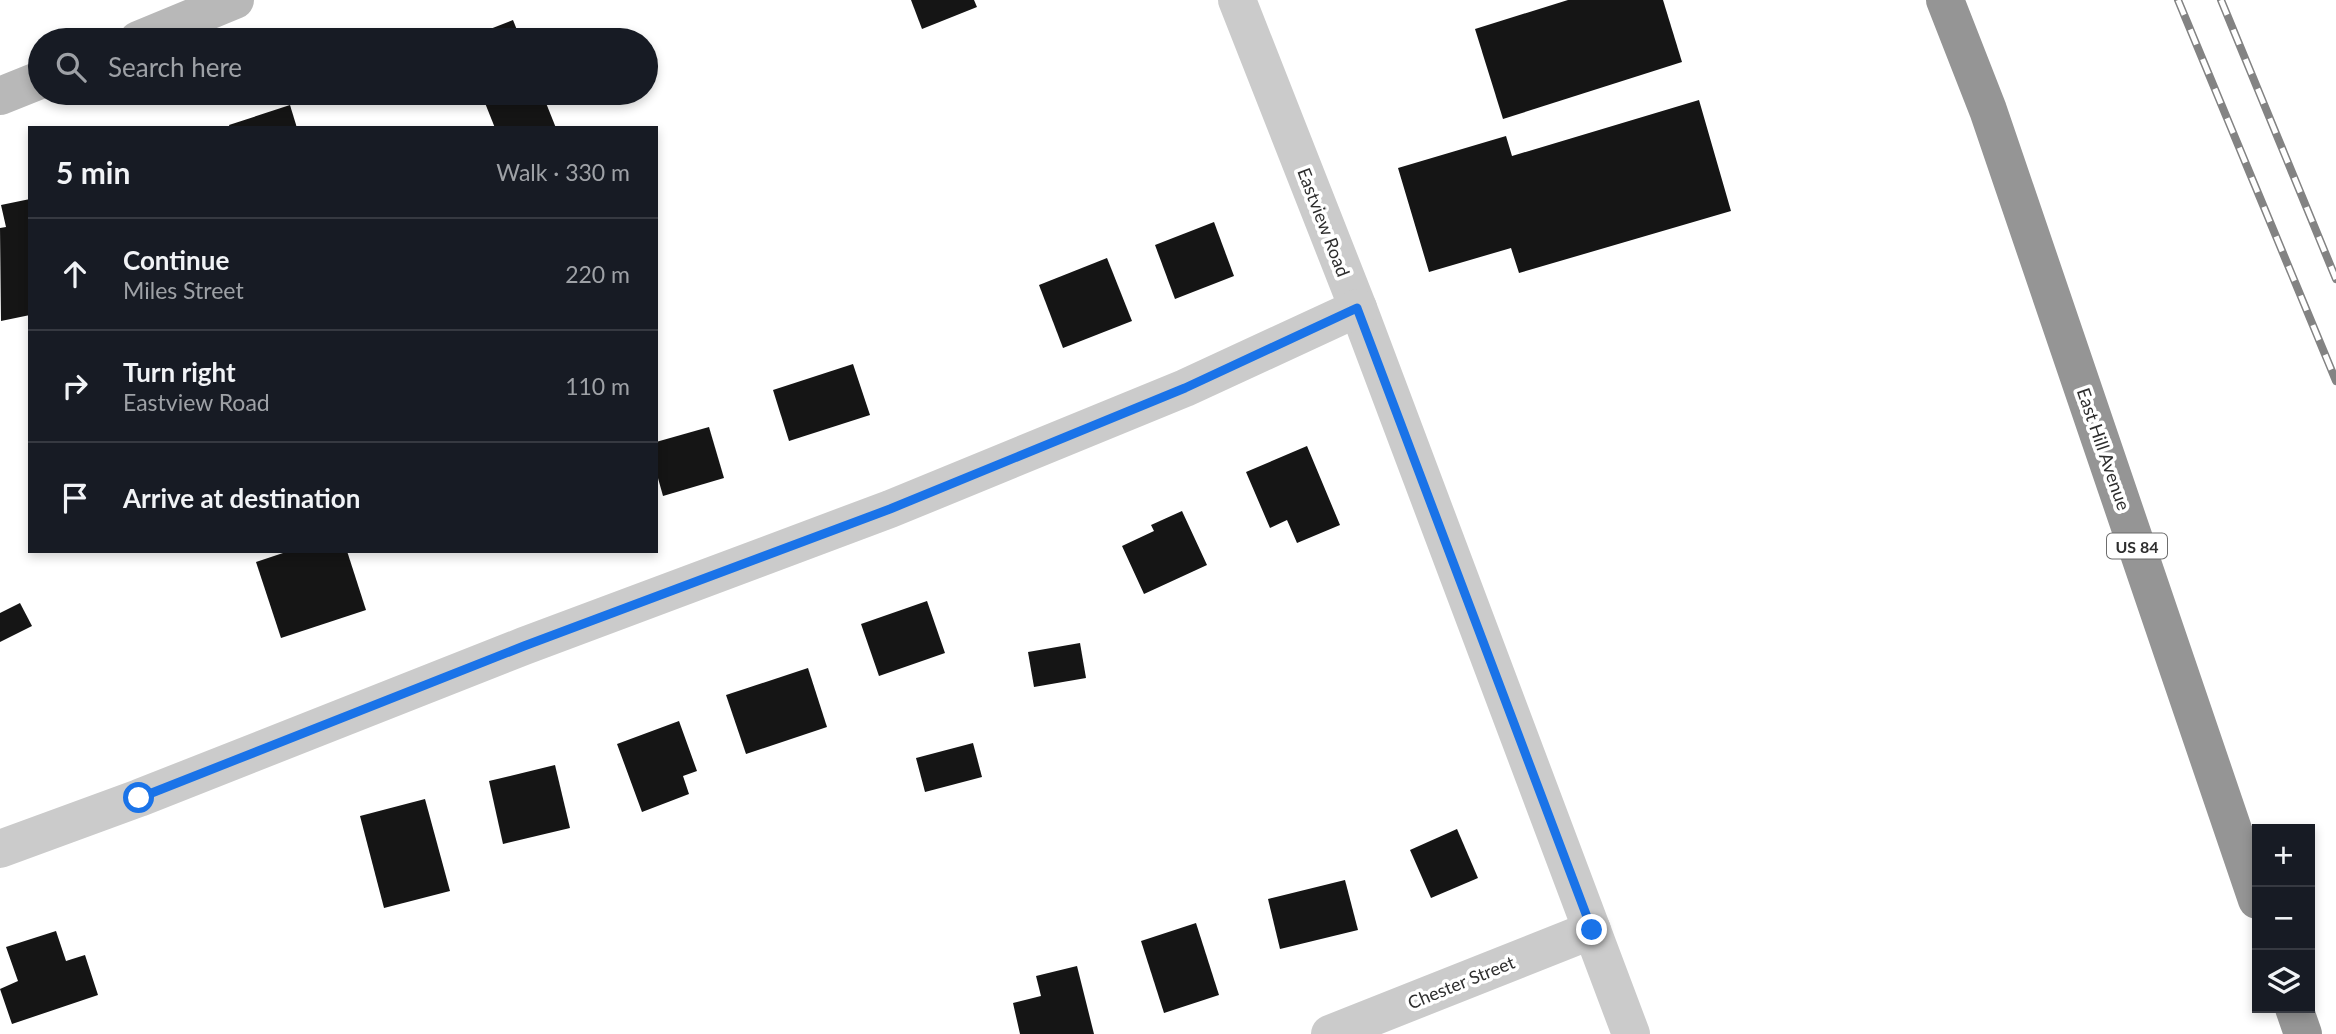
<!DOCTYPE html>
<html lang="en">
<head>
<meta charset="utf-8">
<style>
  body { margin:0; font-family:Lato,sans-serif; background:#242831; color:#f1f3f6 }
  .controls { position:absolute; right:21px; bottom:21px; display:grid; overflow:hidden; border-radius:0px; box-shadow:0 4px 10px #0003 }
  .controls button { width:63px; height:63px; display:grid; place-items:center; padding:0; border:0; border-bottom:2px solid #363941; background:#171b24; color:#f1f3f6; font:35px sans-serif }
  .stop { position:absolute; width:21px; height:21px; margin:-16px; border:5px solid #1a73e8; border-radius:50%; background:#fff }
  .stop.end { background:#1a73e8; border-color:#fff; box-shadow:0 2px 7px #0008 }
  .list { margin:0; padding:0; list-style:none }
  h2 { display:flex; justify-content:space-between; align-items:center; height:91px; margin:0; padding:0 28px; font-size:30px }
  h2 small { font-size:23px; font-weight:400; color:#9ea1a6 }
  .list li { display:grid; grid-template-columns:46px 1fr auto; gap:21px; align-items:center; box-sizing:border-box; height:112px; padding:0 28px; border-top:2px solid #363941 }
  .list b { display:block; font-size:26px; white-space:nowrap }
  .list p { margin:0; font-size:23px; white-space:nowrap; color:#9ea1a6 }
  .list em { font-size:23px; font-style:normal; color:#9ea1a6 }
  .icon { flex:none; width:38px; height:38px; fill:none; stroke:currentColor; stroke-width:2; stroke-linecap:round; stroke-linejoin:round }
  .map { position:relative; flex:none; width:2336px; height:1034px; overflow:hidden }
  .search { position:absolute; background:#171b24; box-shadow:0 4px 10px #0003; left:28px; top:28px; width:630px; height:77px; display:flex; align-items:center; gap:18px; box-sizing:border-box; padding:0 24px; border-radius:38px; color:#9ea1a6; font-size:26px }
  .panel { position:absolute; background:#171b24; box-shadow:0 4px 10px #0003; left:28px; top:126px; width:630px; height:427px; border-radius:0px }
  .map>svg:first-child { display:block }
  .building { fill:#151515 }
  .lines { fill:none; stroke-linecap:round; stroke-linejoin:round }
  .street { stroke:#cbcbcb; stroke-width:38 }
  .secondary { stroke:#b8b8b8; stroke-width:38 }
  .highway { stroke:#959595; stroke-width:38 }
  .rail-casing { stroke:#838383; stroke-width:8 }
  .rail { stroke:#fff; stroke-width:5; stroke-dasharray:16; stroke-linecap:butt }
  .route { stroke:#1a73e8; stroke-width:9 }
  .labels { text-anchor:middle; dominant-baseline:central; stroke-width:7; stroke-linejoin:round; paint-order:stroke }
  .shield { fill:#fff; stroke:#6d6d6d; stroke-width:2 }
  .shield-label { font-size:16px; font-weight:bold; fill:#2e2e2e }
  .street-label { font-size:18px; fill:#2e2e2e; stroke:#fff }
</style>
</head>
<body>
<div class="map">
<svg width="2336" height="1034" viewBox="0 0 2336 1034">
  <rect width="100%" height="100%" fill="#fff"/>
  <g class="building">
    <path d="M 911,0 L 974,0 L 977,7 L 922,29 Z"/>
    <path d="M 1568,0 L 1663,0 L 1682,62 L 1503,119 L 1475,29 Z"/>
    <path d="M 513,20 L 521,40 L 462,40 Z"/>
    <path d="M 481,93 L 542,93 L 556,128 L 495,128 Z"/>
    <path d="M 1699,100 L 1731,211 L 1519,273 L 1511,248 L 1429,272 L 1398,168 L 1506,136 L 1512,156 Z"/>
    <path d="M 290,105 L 297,128 L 230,128 L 229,125 Z"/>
    <path d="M 30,199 L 30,315 L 1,321 L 0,228 L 6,227 L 1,205 Z"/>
    <path d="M 1214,222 L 1234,276 L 1175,299 L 1155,245 Z"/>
    <path d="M 1107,258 L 1132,321 L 1063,348 L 1039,285 Z"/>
    <path d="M 853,364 L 870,415 L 789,441 L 773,390 Z"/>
    <path d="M 709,427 L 724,478 L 663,496 L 656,471 L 656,442 Z"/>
    <path d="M 1307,446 L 1340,525 L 1297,543 L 1287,520 L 1270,528 L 1246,472 Z"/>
    <path d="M 1182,511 L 1207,565 L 1144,594 L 1122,546 L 1154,531 L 1151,525 Z"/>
    <path d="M 289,551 L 347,551 L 366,610 L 281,638 L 256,562 Z"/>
    <path d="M 927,601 L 945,653 L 879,676 L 861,624 Z"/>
    <path d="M 20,603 L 32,626 L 0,642 L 0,613 Z"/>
    <path d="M 1080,643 L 1086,678 L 1034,687 L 1028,652 Z"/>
    <path d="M 808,668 L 827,727 L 746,754 L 726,695 Z"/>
    <path d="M 679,721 L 697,771 L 683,776 L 689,794 L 642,812 L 617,744 Z"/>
    <path d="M 973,743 L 982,777 L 925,792 L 916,758 Z"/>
    <path d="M 555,765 L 570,828 L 503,844 L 489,781 Z"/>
    <path d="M 425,799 L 450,891 L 384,908 L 360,816 Z"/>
    <path d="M 1457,829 L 1478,878 L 1431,898 L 1410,850 Z"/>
    <path d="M 1345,880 L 1358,930 L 1280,949 L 1268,899 Z"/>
    <path d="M 1196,923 L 1219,995 L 1164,1013 L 1141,941 Z"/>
    <path d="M 56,931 L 66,961 L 85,955 L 98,995 L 12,1024 L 0,989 L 18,981 L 6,947 Z"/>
    <path d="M 1077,966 L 1094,1034 L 1020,1034 L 1013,1003 L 1041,996 L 1036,976 Z"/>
  </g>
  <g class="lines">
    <g class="street">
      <path d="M 1237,0 L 1358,308 L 1631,1034"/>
      <path d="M 0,849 L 139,798 L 524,646 L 890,509 L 1185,388 L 1358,308"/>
      <path d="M 1330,1034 L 1592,930"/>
    </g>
    <g class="secondary">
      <path d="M 138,40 L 235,0"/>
      <path d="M 0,96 L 40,80"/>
    </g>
    <g class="highway">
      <path d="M 1945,0 L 1988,110 L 2257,900"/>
      <path d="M 2294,1008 L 2303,1034"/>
    </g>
    <defs>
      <g id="rail">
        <path d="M 2178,0 L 2336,381"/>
        <path d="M 2221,0 L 2336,279"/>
      </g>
    </defs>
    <use href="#rail" class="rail-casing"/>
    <use href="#rail" class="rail"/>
  </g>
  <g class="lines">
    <path class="route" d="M 139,798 L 524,646 L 890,509 L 1185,388 L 1357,308 L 1592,930"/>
  </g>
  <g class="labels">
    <rect class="shield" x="2107" y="533.5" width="60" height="25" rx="5"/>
    <g class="shield-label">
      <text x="2137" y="546">US 84</text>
    </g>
    <g class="street-label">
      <text transform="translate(1324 222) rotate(69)">Eastview Road</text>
      <text transform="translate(2104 449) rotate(71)">East Hill Avenue</text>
      <text transform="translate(1461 982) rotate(-22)">Chester Street</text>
    </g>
  </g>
</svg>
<div class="controls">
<button>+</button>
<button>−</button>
<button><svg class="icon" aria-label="layers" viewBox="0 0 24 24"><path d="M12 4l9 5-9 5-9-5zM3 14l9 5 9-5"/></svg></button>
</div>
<div class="stop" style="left:139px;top:798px"></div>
<div class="stop end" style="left:1592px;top:930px"></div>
<div class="search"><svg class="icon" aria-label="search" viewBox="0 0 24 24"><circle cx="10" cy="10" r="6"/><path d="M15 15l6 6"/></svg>Search here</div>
<section class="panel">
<h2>5 min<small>Walk · 330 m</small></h2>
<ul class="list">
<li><svg class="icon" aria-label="ahead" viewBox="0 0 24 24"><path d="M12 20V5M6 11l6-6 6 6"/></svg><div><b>Continue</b><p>Miles Street</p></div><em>220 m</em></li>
<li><svg class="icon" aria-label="right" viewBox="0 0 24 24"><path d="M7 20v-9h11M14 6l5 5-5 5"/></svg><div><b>Turn right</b><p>Eastview Road</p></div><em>110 m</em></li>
<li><svg class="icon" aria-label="arrive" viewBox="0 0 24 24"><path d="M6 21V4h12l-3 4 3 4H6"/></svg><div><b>Arrive at destination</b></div></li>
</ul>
</section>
</div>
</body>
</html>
